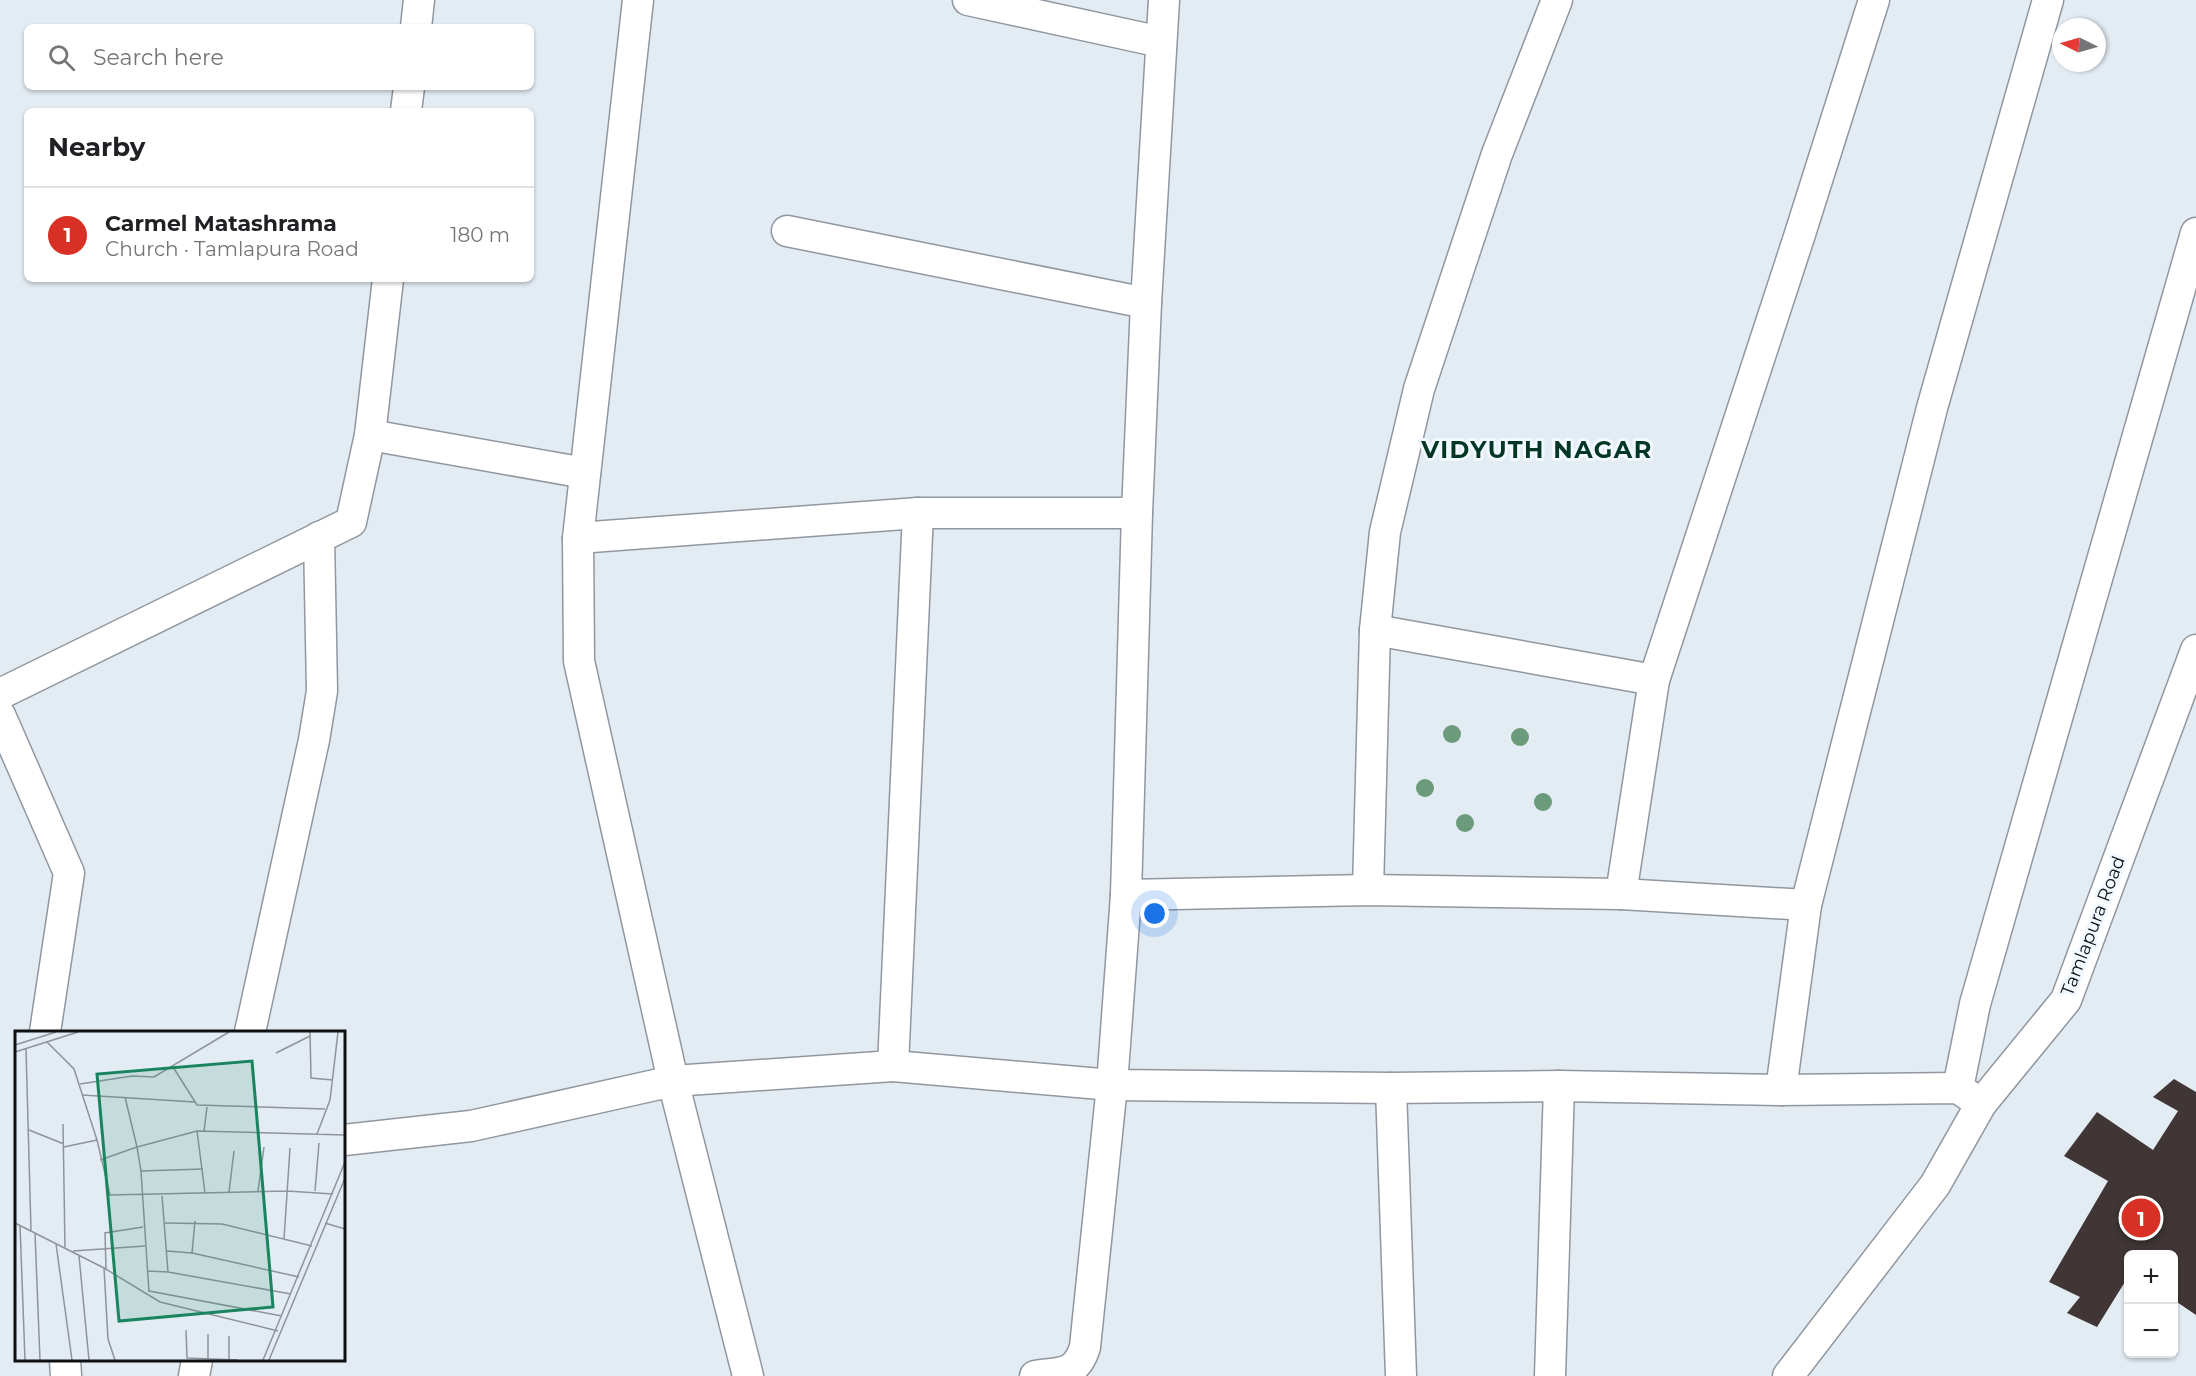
<!DOCTYPE html>
<html lang="en">
<head>
<meta charset="utf-8">
<style>
  body { margin:0; font-family:Montserrat,sans-serif; background:#f6f6f6; color:#202124 }
  .controls { position:absolute; right:18px; bottom:18px; display:grid; overflow:hidden; border-radius:9px; box-shadow:0 2px 4px #0004 }
  .controls button { width:54px; height:54px; display:grid; place-items:center; padding:0; border:0; border-bottom:2px solid #e0e0e0; background:#fff; color:#202124; font:30px sans-serif }
  .compass { position:absolute; left:2052px; top:18px; width:54px; height:54px; border-radius:50%; background:#fff; box-shadow:0 2px 4px #0004; rotate:275deg }
  .you { position:absolute; left:1155px; top:914px; width:21px; height:21px; margin:-15px; border:4px solid #fff; border-radius:50%; background:#1a73e8; box-shadow:0 0 0 9px #1a73e833 }
  .badge { display:grid; place-items:center; width:39px; height:39px; border-radius:50%; background:#d93025; color:#fff; font-size:20px; font-weight:700 }
  .pin { position:absolute; translate:-50% -50%; border:3px solid #fff; box-shadow:0 2px 6px #0006 }
  .list { margin:0; padding:0; list-style:none }
  h2 { display:flex; justify-content:space-between; align-items:center; height:78px; margin:0; padding:0 24px; font-size:26px }
  h2 small { font-size:20px; font-weight:400; color:#757577 }
  .list li { display:grid; grid-template-columns:39px 1fr auto; gap:18px; align-items:center; box-sizing:border-box; height:96px; padding:0 24px; border-top:2px solid #e0e0e0 }
  .list b { display:block; font-size:22px; white-space:nowrap }
  .list p { margin:0; font-size:20px; white-space:nowrap; color:#757577 }
  .list em { font-size:20px; font-style:normal; color:#757577 }
  .icon { flex:none; width:33px; height:33px; fill:none; stroke:currentColor; stroke-width:2; stroke-linecap:round; stroke-linejoin:round }
  .map { position:relative; flex:none; width:2196px; height:1376px; overflow:hidden }
  .search { position:absolute; background:#fff; box-shadow:0 2px 4px #0004; left:24px; top:24px; width:510px; height:66px; display:flex; align-items:center; gap:15px; box-sizing:border-box; padding:0 21px; border-radius:9px; color:#757577; font-size:22px }
  .panel { position:absolute; background:#fff; box-shadow:0 2px 4px #0004; left:24px; top:108px; width:510px; height:174px; border-radius:9px }
  .map>svg:first-child { display:block }
  .building { fill:#403636 }
  .lines { fill:none; stroke-linecap:round; stroke-linejoin:round }
  .minor-casing { stroke:#90979f; stroke-width:33 }
  .minor { stroke:#fff; stroke-width:30 }
  .tree { fill:#6c9b7b }
  .labels { text-anchor:middle; dominant-baseline:central; stroke-width:6; stroke-linejoin:round; paint-order:stroke }
  .street-label { font-size:18px; fill:#0e1114; stroke:#f2f8ff }
  .district-label { font-size:24px; font-weight:bold; letter-spacing:1.5px; fill:#033624; stroke:#f2f8ff }
  .inset-road { fill:none; stroke:#8e949a; stroke-width:1.5 }
  .view { fill:#1a8460; fill-opacity:0.15; stroke:#1a8460; stroke-width:3 }
  .inset-edge { fill:none; stroke:#0e1114; stroke-width:3 }
</style>
</head>
<body>
<div class="map">
<svg width="2196" height="1376" viewBox="0 0 2196 1376">
  <rect width="100%" height="100%" fill="#e3ebf3"/>
  <path class="building" d="M 2174,1079 L 2196,1092 L 2196,1315 L 2174,1300 L 2174,1254 L 2128,1254 L 2128,1277 L 2097,1327 L 2067,1313 L 2080,1297 L 2049,1282 L 2108,1181 L 2064,1156 L 2097,1112 L 2153,1150 L 2178,1111 L 2153,1097 Z"/>
  <g class="lines">
    <defs>
      <g id="minor">
        <path d="M 638,0 L 578,538 L 579,661 L 673,1081 L 893,1066 L 918,513"/>
        <path d="M 968,0 L 1161,42"/>
        <path d="M 416,27 L 419,0"/>
        <path d="M 406,111 L 409,87"/>
        <path d="M 787,231 L 1146,303"/>
        <path d="M 370,435 L 585,473"/>
        <path d="M 578,538 L 918,513 L 1137,513"/>
        <path d="M 1375,630 L 1654,680"/>
        <path d="M 0,694 L 351,522 L 370,435 L 388,279"/>
        <path d="M 0,715 L 69,873 L 45,1032"/>
        <path d="M 1368,890 L 1375,630 L 1385,532 L 1419,389 L 1497,154 L 1557,0"/>
        <path d="M 1621,894 L 1654,680 L 1799,237 L 1874,0"/>
        <path d="M 1126,895 L 1368,890 L 1621,894 L 1806,905 L 1781,1090"/>
        <path d="M 1806,905 L 1932,408 L 2048,0"/>
        <path d="M 250,1032 L 314,740 L 322,691 L 319,537"/>
        <path d="M 893,1066 L 1112,1085 L 1391,1088 L 1559,1086 L 1781,1090 L 1958,1088 L 1981,1104"/>
        <path d="M 1391,1088 L 1401,1376"/>
        <path d="M 1958,1088 L 1975,1004 L 2196,233"/>
        <path d="M 344,1140 L 471,1126 L 673,1081 L 748,1376"/>
        <path d="M 65,1360 L 66,1376"/>
        <path d="M 194,1376 L 197,1360"/>
        <path d="M 1035,1376 C 1061,1372 1076,1376 1085,1347 L 1112,1085 L 1126,895 L 1137,513 L 1146,303 L 1164,0"/>
        <path d="M 1550,1376 L 1559,1086"/>
        <path d="M 1788,1376 L 1935,1185 L 1981,1104 L 2066,1000 L 2196,650"/>
      </g>
    </defs>
    <use href="#minor" class="minor-casing"/>
    <use href="#minor" class="minor"/>
  </g>
  <g class="tree">
    <circle cx="1452" cy="734" r="9"/>
    <circle cx="1520" cy="737" r="9"/>
    <circle cx="1425" cy="788" r="9"/>
    <circle cx="1543" cy="802" r="9"/>
    <circle cx="1465" cy="823" r="9"/>
  </g>
  <g class="labels">
    <g class="street-label">
      <text transform="translate(2093 926) rotate(-69)">Tamlapura Road</text>
    </g>
    <g class="district-label">
      <text x="1537" y="449">VIDYUTH NAGAR</text>
    </g>
  </g>
  <g transform="translate(15 1031)">
    <rect width="330" height="330" fill="#e3ebf3"/>
    <path class="inset-road" d="M 295,1 L 296,47 L 318,49M 32,11 L 59,38 L 82,109 L 95,164 L 272,160 L 318,163M 0,14 L 41,1M 11,18 L 16,200M 0,21 L 63,1M 261,22 L 295,5M 158,36 L 182,74 L 310,78M 65,53 L 117,45 L 139,46 L 214,1M 67,64 L 180,71M 48,93 L 50,217M 14,99 L 49,113M 182,100 L 190,162M 189,100 L 192,76M 302,103 L 315,69 L 323,1M 49,116 L 82,109M 85,129 L 122,116 L 110,66M 188,138 L 126,140 L 122,116 L 182,100 L 330,104M 126,140 L 134,261M 243,160 L 249,116M 300,160 L 304,112M 214,161 L 219,120M 0,192 L 89,237 L 145,271 L 263,300M 150,192 L 207,193 L 297,215M 310,192 L 330,198M 5,194 L 10,329M 20,202 L 25,329M 269,208 L 275,117M 41,213 L 57,329M 58,220 L 130,215M 152,220 L 177,222 L 284,246M 177,222 L 180,190M 64,225 L 74,329M 89,237 L 93,308 L 100,329M 91,238 L 90,202 L 128,196M 132,240 L 153,241 L 147,165M 153,241 L 276,263M 134,260 L 267,285M 171,299 L 172,327 L 223,329M 193,328 L 193,303M 214,329 L 214,305M 248,329 L 330,131M 254,329 L 330,147"/>
    <path class="view" d="M 237,30 L 258,276 L 104,290 L 82,43 Z"/>
    <rect width="330" height="330" class="inset-edge"/>
  </g>
</svg>
<div class="controls">
<button>+</button>
<button>−</button>
</div>
<svg class="compass" viewBox="-18 -18 36 36"><path d="M0-13l5 13h-10z" fill="#e53935"/><path d="M0 13l5-13h-10z" fill="#757577"/></svg>
<div class="you"></div>
<div class="pin badge" style="left:2141px;top:1218px">1</div>
<div class="search"><svg class="icon" aria-label="search" viewBox="0 0 24 24"><circle cx="10" cy="10" r="6"/><path d="M15 15l6 6"/></svg>Search here</div>
<section class="panel">
<h2>Nearby<small></small></h2>
<ul class="list">
<li><span class="badge">1</span><div><b>Carmel Matashrama</b><p>Church · Tamlapura Road</p></div><em>180 m</em></li>
</ul>
</section>
</div>
</body>
</html>
